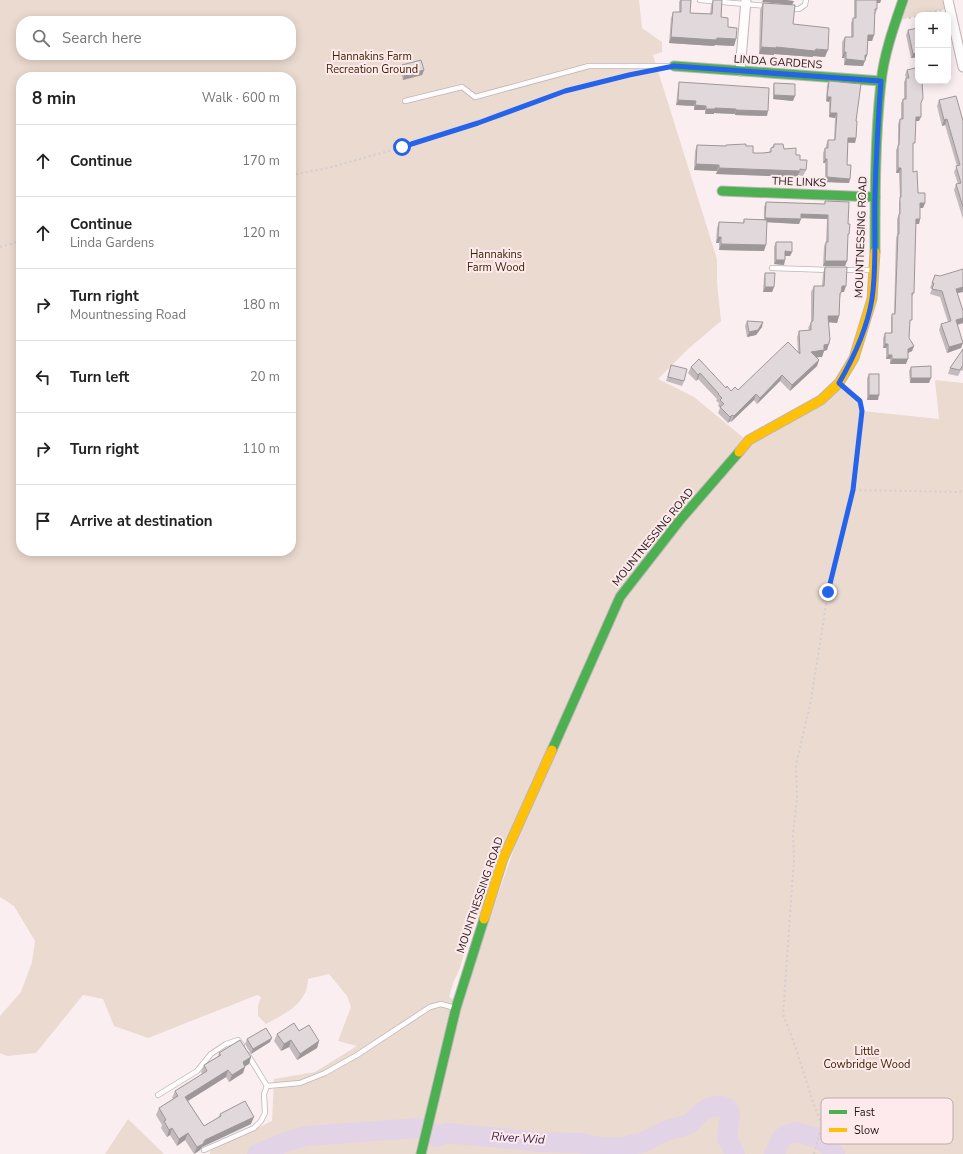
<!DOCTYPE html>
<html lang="en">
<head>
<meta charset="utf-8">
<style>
  body { margin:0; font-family:"Nunito Sans",sans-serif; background:#f6f6f6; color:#222 }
  .controls { position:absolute; right:12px; top:12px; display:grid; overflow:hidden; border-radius:8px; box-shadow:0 2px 10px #0003 }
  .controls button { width:36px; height:36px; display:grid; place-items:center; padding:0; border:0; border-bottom:1px solid #e0e0e0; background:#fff; color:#222; font:20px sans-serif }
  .stop { position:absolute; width:12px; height:12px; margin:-9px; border:3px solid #2563eb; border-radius:50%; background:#fff }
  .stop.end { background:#2563eb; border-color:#fff; box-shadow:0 1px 4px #0008 }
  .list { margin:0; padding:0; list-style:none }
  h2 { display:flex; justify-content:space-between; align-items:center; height:52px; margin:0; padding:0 16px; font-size:17px }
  h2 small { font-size:13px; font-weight:400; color:#767676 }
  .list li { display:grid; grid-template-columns:26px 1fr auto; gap:12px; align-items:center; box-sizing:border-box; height:72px; padding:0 16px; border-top:1px solid #e0e0e0 }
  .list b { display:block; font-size:15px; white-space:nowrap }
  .list p { margin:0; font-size:13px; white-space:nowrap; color:#767676 }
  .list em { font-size:13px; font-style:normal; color:#767676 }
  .icon { flex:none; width:22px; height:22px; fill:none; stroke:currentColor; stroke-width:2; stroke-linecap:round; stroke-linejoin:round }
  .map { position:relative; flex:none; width:963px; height:1154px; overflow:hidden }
  .search { position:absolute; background:#fff; box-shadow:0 2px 10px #0003; left:16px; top:16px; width:280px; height:44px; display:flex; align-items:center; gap:10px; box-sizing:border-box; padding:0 14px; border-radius:16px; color:#767676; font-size:15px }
  .panel { position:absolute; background:#fff; box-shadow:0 2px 10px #0003; left:16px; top:72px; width:280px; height:484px; border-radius:16px }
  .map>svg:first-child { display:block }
  .green { fill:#ebdacf; fill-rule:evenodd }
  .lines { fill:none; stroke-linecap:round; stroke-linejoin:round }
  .river { stroke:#e3d3e7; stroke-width:20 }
  .lane-casing { stroke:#bfb5b7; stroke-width:6 }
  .street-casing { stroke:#bfb5b7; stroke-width:11 }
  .fast-casing { stroke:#bfb5b7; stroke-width:11 }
  .slow-casing { stroke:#bfb5b7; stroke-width:11 }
  .path { stroke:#d3cecf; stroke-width:2; stroke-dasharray:2 3; stroke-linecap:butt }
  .lane { stroke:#fefcfd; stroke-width:4.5 }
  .street { stroke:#fefcfd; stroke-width:9 }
  .fast { stroke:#4caf50; stroke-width:9 }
  .slow { stroke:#ffc107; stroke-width:9 }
  .wall { fill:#c2babc }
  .shaded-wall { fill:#9e9799 }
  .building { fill:#e1d8db; stroke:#9e9799 }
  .route { stroke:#2563eb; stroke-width:5 }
  .labels { text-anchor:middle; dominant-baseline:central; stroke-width:4; stroke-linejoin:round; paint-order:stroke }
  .park-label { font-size:11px; fill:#3c2403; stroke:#feeaec }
  .street-label { font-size:11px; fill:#201819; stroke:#feeaec }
  .water-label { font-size:12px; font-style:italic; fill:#381f45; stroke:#feeaec }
  .key { fill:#feeaec; stroke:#bbabad; stroke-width:1 }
  .key-label { font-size:11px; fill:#201819 }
</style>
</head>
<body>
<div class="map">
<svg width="963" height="1154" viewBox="0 0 963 1154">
  <rect width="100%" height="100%" fill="#faeef0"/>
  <g class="green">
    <path d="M 0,0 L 639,0 L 642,28 L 662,42 L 662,52 L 653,55 L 717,259 L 717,283 L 721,321 L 687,350 L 658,379 L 694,397 L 745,439 L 839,383 L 860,401 L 862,411 L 939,419 L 935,380 L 963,383 L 963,1154 L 210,1154 L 210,1151 L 272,1121 L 274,1079 L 315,1072 L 357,1046 L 338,1041 L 351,1007 L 347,996 L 329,974 L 308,979 C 308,1003 285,1014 266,1024 L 258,1016 L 258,1006 L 261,997 L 257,995 L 148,1038 L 114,1026 L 103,999 L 83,995 L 36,1053 L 7,1056 L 0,1053 L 0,1016 L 21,992 L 32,962 L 35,941 L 14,906 L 0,897 ZM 21,21 L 291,21 L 291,55 L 21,55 ZM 21,77 L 291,77 L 291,551 L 21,551 ZM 515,846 L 486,929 L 463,1004 L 449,997 L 453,983 L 460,968 L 467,942 L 503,859 Z"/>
    <path d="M 903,0 L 948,0 L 950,8 L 896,21 Z"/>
    <path d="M 128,1119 L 164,1154 L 105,1154 Z"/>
  </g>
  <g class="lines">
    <g class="river">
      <path d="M 257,1154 L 286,1142 L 306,1136 L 418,1128 L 428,1130 L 437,1137 L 446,1133 L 542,1142 L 582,1143 L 598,1147 L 621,1147 L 641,1143 L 668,1130 L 688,1125 L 702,1112 L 710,1107 L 722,1106 L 728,1108 L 729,1110 L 730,1116 L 727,1138 L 735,1154"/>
      <path d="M 774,1154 L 782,1138 L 788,1134 L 795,1132 L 822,1139 L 835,1154"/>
    </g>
    <defs>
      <g id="lane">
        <path d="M 700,0 L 766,6"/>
        <path d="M 789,9 L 799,9 L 805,5 L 806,0"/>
        <path d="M 405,101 L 462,87 L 475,97 L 589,66 L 674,66"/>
        <path d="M 772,268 L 829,270"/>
        <path d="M 842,270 L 873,270"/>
        <path d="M 248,1055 L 267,1086"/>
        <path d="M 158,1095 L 197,1071 L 211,1054 L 226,1044 L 238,1040 L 242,1045"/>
        <path d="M 204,1150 L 254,1128 L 261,1121 L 265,1113 L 264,1094 L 267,1086 L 300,1083 L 325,1073 L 357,1055 L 430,1007 L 441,1004 L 455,1008"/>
      </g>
      <g id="street">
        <path d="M 948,0 L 963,67"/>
        <path d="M 740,71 L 746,0"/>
      </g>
      <g id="fast">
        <path d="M 674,66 L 881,81"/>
        <path d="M 722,191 L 875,197"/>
        <path d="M 875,252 C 875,197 875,137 881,82 C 884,54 894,26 903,0"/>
        <path d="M 552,750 L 620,597 L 680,520 L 739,452"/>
        <path d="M 421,1154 L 456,1008 L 484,919"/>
      </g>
      <g id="slow">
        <path d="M 739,452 L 749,440 L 821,400 L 839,383 L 854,358 L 872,299 L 875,252"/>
        <path d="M 484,919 L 503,859 L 552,750"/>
      </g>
    </defs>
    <use href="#lane" class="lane-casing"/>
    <use href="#street" class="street-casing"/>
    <use href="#fast" class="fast-casing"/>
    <use href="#slow" class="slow-casing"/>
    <g class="path">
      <path d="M 920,15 L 941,10"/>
      <path d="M 909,18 L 918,16"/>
      <path d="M 291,175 L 328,168 L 402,147 L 477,123 L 565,91 L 629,75"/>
      <path d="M 0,247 L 21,241"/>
      <path d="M 847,390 L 860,401 L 862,411 L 853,490"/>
      <path d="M 814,1154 L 822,1125 L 814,1105 L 794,1043 L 783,1014 L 794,859 L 793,835 L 797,798 L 796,765 L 811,700 L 828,592 L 853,490 L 956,492 L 963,491"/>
    </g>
    <use href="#lane" class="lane"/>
    <use href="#street" class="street"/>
    <use href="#fast" class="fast"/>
    <use href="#slow" class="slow"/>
  </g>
  <g class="wall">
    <path d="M 680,0 L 691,0 L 690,13 L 710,14 L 711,5 L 713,0 L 722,0 L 721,17 L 736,39 L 734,46 L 715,45 L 714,46 L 669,43 L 671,18 L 673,12 L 679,12 L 679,2 Z"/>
    <path d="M 854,0 L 881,0 L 880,3 L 877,3 L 877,9 L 875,15 L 874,35 L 872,41 L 868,41 L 867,55 L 863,66 L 844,65 L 844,58 L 842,58 L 842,42 L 845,37 L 851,37 L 851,23 L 853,18 L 854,18 Z"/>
    <path d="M 763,3 L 793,24 L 825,57 L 813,56 L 813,57 L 774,54 L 774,55 L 759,54 L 760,10 Z"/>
    <path d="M 918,28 L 918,57 L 911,58 L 906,35 L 908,30 Z"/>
    <path d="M 402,65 L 424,70 L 422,75 L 403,80 L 400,70 Z"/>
    <path d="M 907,70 L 921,103 L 919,121 L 915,121 L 913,147 L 913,172 L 918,193 L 925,203 L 923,208 L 920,208 L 920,219 L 919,224 L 916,224 L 914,293 L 912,297 L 910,324 L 909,338 L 914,346 L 912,351 L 908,353 L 906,364 L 890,364 L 890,359 L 886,359 L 886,348 L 883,348 L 883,338 L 885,333 L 891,333 L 891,318 L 892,314 L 894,314 L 896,238 L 897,235 L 897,219 L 899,214 L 899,202 L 900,199 L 899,173 L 896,173 L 896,150 L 898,146 L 898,124 L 900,119 L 901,119 L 901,103 L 903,99 L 904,99 L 904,82 L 906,78 L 905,75 Z"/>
    <path d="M 829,81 L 856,121 L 856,138 L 855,143 L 848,143 L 847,165 L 850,179 L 849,183 L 825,182 L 825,163 L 823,163 L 823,153 L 825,148 L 826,148 L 826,145 L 828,140 L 834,140 L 835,118 L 829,117 L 829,102 L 826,101 L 827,85 Z"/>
    <path d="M 679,82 L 767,116 L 735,115 L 735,114 L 714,113 L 714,114 L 705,114 L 705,110 L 694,110 L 694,106 L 676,105 L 678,87 Z"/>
    <path d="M 774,83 L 793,101 L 773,99 L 773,88 Z"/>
    <path d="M 939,100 L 963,121 L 963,219 L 954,190 L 956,184 L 958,184 L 954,172 L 957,166 L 945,125 L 942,126 L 937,106 Z"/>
    <path d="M 774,144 L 796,155 L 800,160 L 806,170 L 803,176 L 798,175 L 797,177 L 716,174 L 717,171 L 694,170 L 695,151 L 697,145 L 726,146 L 726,145 L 746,146 L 753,153 L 763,153 L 769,152 L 771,148 L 772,147 Z"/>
    <path d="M 825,201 L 848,239 L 847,261 L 845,266 L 823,266 L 824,246 L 826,242 L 827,219 L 801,218 L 799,224 L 767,222 L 764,251 L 719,250 L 719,243 L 716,243 L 717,228 L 719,222 L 743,223 L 744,219 L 764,219 L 764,207 L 766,202 L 824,204 Z"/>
    <path d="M 776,242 L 792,252 L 790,256 L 785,256 L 784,265 L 774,264 L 774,247 Z"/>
    <path d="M 825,267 L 844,292 L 841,292 L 840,298 L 839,316 L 837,323 L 828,322 L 829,343 L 827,350 L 824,351 L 822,357 L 817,357 L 819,360 L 817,366 L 790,391 L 780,381 L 757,404 L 754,400 L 731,422 L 730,421 L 728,423 L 718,413 L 720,408 L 718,406 L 719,403 L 716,401 L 717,399 L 698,379 L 696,381 L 688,373 L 691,367 L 731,391 L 738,390 L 798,352 L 797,337 L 799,331 L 809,330 L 808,328 L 811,322 L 811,292 L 814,286 L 822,286 L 823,273 Z"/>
    <path d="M 765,273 L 774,287 L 772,292 L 763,292 L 764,277 Z"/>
    <path d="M 935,275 L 957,293 L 963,311 L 963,323 L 957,325 L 961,348 L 947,353 L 939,330 L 941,324 L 948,322 L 940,297 L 930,294 L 932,289 L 930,288 Z"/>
    <path d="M 747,321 L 762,327 L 756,335 L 747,337 L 745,326 Z"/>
    <path d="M 963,349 L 963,371 L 961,370 L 958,376 L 948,374 L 950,368 Z"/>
    <path d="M 671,365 L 684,381 L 682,386 L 666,381 Z"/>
    <path d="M 911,367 L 929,383 L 910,383 L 909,371 Z"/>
    <path d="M 869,374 L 878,400 L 867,400 L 867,378 Z"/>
    <path d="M 299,1031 L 319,1041 L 317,1048 L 297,1060 L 289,1047 L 281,1051 L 274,1041 L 277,1034 Z"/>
    <path d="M 247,1039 L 270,1042 L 251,1054 L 245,1044 Z"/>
    <path d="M 219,1053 L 251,1057 L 249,1064 L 245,1066 L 243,1073 L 229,1082 L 226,1077 L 188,1101 L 204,1126 L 218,1118 L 220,1114 L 251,1124 L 202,1147 L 200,1150 L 194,1154 L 185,1140 L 177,1146 L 170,1135 L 167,1137 L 161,1128 L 162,1125 L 156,1115 L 159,1108 L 173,1099 L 172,1098 L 175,1091 L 202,1074 L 201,1072 L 204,1065 L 218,1056 Z"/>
  </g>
  <g class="shaded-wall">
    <path d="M 763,0 L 787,0 L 794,1 L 792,5 L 762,2 Z"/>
    <path d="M 876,0 L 881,0 L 880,3 L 875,3 Z"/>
    <path d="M 868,35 L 874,35 L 872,41 L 866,41 Z"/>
    <path d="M 671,37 L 717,38 L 736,39 L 734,46 L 715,45 L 714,46 L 669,43 Z"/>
    <path d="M 761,47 L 776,47 L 828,50 L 825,57 L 813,56 L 813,57 L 774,54 L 774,55 L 759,54 Z"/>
    <path d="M 844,52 L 846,52 L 844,58 L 842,58 Z"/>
    <path d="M 918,52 L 918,57 L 911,58 L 913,54 Z"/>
    <path d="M 865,55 L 867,55 L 863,66 L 844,65 L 846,59 Z"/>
    <path d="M 424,70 L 422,75 L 403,80 L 404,75 Z"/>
    <path d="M 938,81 L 948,81 L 938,83 Z"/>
    <path d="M 774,95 L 795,96 L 793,101 L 773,99 Z"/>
    <path d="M 827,97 L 831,97 L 829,102 L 826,101 Z"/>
    <path d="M 678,100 L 696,101 L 694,106 L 676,105 Z"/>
    <path d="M 695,105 L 706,106 L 705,110 L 694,110 Z"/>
    <path d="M 715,108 L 736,109 L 735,114 L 714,113 L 714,114 L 705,114 L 706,109 Z"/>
    <path d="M 736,110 L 768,111 L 767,116 L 735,115 Z"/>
    <path d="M 830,113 L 837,113 L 835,118 L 829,117 Z"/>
    <path d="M 916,117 L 921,117 L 919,121 L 914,121 Z"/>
    <path d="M 947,119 L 945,125 L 942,126 L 944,120 Z"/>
    <path d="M 848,138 L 856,138 L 855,143 L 846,142 Z"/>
    <path d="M 825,159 L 827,159 L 825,163 L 823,163 Z"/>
    <path d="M 696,164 L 719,165 L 717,171 L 694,170 Z"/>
    <path d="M 719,168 L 800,171 L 797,177 L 716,174 Z"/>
    <path d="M 898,168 L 901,168 L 899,173 L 896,173 Z"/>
    <path d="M 827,177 L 850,179 L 849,183 L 825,182 Z"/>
    <path d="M 920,203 L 925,203 L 923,208 L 918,208 Z"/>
    <path d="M 801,214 L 828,215 L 827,219 L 799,218 Z"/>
    <path d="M 765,218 L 801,219 L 799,224 L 763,222 Z"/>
    <path d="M 916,219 L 920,219 L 919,224 L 914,224 Z"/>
    <path d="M 718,237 L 721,237 L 719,243 L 716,243 Z"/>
    <path d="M 721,244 L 766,245 L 764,251 L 719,250 Z"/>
    <path d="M 785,251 L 792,252 L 790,256 L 784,256 Z"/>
    <path d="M 776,260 L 785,260 L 784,265 L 774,264 Z"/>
    <path d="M 825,261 L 847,261 L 845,266 L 823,266 Z"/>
    <path d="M 842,286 L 846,286 L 844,292 L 839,292 Z"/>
    <path d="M 765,287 L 774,287 L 772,292 L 763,292 Z"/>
    <path d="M 963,287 L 963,292 L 954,294 L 956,289 Z"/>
    <path d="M 828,316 L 839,316 L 837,323 L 825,322 Z"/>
    <path d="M 963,318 L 963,323 L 953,326 L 956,320 Z"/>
    <path d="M 763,322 L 762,327 L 756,335 L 747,337 L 749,332 Z"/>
    <path d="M 830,340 L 827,350 L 824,351 L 822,357 L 809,358 L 811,352 L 824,345 L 829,341 Z"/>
    <path d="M 963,343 L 961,348 L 947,353 L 949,347 Z"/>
    <path d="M 885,344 L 888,344 L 886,348 L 883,348 Z"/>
    <path d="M 914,346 L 912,351 L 906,354 L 908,349 Z"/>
    <path d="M 888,355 L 892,355 L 890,359 L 886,359 Z"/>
    <path d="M 892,359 L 908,359 L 906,364 L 890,364 Z"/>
    <path d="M 819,360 L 817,366 L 790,391 L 792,385 Z"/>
    <path d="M 700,373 L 698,379 L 696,381 L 698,375 Z"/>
    <path d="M 782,375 L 780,381 L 757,404 L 760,398 Z"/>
    <path d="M 911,378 L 931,378 L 929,383 L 910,383 Z"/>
    <path d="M 756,394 L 754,400 L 731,422 L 734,416 Z"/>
    <path d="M 869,395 L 879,395 L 878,400 L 867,400 Z"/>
    <path d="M 732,415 L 730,421 L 728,423 L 730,417 Z"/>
    <path d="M 272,1038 L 270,1042 L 251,1054 L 253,1049 Z"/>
    <path d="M 291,1040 L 289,1047 L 281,1051 L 284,1044 Z"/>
    <path d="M 319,1041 L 317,1048 L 297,1060 L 300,1054 Z"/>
    <path d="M 251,1057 L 249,1064 L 240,1069 L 243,1062 Z"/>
    <path d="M 245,1067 L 243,1073 L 229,1082 L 232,1075 Z"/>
    <path d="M 228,1070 L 226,1077 L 183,1104 L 185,1097 Z"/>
    <path d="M 254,1117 L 251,1124 L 202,1147 L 200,1150 L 194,1154 L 197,1147 L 205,1140 Z"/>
    <path d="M 172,1128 L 170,1135 L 167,1137 L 169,1130 Z"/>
    <path d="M 188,1133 L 185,1140 L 177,1146 L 179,1139 Z"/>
  </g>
  <g class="building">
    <path d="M 681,0 L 691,0 L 690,13 L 712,14 L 713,0 L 722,0 L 721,17 L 728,18 L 728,27 L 737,28 L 736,39 L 717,38 L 716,40 L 671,37 L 673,12 L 681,12 Z"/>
    <path d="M 856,0 L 877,0 L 877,9 L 875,9 L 874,35 L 868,35 L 867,55 L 865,55 L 865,61 L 846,59 L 846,52 L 844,52 L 845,37 L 853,37 L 853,18 L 856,18 Z"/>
    <path d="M 763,3 L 795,5 L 793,24 L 829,28 L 828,50 L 816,49 L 815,51 L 776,47 L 776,48 L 761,47 Z"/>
    <path d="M 918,28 L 918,52 L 913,54 L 908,30 Z"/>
    <path d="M 421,60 L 424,70 L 404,75 L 402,65 Z"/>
    <path d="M 915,68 L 918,78 L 918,81 L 922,81 L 923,98 L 921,103 L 921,117 L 916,117 L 915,143 L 913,143 L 913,172 L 917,171 L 918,193 L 925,193 L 925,203 L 920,203 L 920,219 L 916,219 L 914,293 L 912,293 L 912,320 L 910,320 L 909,338 L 914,346 L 908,349 L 908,359 L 892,359 L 892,355 L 888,355 L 888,344 L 885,344 L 885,333 L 892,333 L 892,314 L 895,314 L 898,234 L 899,234 L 899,214 L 900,214 L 900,197 L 901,197 L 901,168 L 898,168 L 898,145 L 899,145 L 900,119 L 903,119 L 903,99 L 906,99 L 906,78 L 909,78 L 907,70 Z"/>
    <path d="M 948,68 L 950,76 L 948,77 Z"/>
    <path d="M 829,81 L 861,84 L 856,121 L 857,121 L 856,138 L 848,138 L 847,165 L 851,165 L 850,179 L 827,177 L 827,159 L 825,159 L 825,148 L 828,148 L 828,140 L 835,140 L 837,113 L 830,113 L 831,97 L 827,97 Z"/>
    <path d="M 679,82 L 769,88 L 768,111 L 736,110 L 736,109 L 715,108 L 715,109 L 706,109 L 706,106 L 695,105 L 696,101 L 678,100 Z"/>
    <path d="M 774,83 L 795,84 L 795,96 L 774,95 Z"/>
    <path d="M 956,96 L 963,121 L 963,207 L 956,184 L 961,183 L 956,166 L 960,165 L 947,119 L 944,120 L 939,100 Z"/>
    <path d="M 291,121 L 296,124 L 291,132 Z"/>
    <path d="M 746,144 L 746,146 L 753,146 L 753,153 L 763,153 L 771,152 L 771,148 L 774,147 L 774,144 L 783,144 L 784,149 L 796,148 L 796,155 L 800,155 L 800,160 L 807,160 L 806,170 L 800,169 L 800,171 L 719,168 L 719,165 L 696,164 L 697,145 L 726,146 L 726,145 Z"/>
    <path d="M 825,201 L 849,202 L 848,224 L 850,224 L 849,234 L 848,234 L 847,261 L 825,261 L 826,242 L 828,242 L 828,215 L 801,214 L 801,219 L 765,218 L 766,202 L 825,204 Z"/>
    <path d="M 744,219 L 767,220 L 766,245 L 721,244 L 721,237 L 718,237 L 719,222 L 744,223 Z"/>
    <path d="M 776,242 L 792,242 L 792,252 L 785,251 L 785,260 L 776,260 Z"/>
    <path d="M 825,267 L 847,267 L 846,286 L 842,286 L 841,293 L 840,293 L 839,316 L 828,316 L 830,340 L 829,341 L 829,344 L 824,345 L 824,350 L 811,352 L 819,360 L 792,385 L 782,375 L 760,398 L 756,394 L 734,416 L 732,415 L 730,417 L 720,407 L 724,404 L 720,400 L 722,398 L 718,394 L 719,394 L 700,373 L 698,375 L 691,367 L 699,359 L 726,388 L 727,386 L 731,391 L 735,387 L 738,390 L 788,342 L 800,354 L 799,331 L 811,330 L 811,322 L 813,321 L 814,286 L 824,286 Z"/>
    <path d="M 963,269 L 963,287 L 956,289 L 963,311 L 963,318 L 956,320 L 963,343 L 949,347 L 941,324 L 951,321 L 942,291 L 932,289 L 934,283 L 932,283 L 935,275 L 940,276 Z"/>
    <path d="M 765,273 L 775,273 L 774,287 L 765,287 Z"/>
    <path d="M 747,321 L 763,322 L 758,330 L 749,332 Z"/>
    <path d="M 963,349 L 963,365 L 960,370 L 950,368 Z"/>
    <path d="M 671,365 L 687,369 L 684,381 L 668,377 Z"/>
    <path d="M 931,366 L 931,378 L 911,378 L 911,367 Z"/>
    <rect x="869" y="374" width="10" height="21"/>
    <path d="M 294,1023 L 299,1031 L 309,1025 L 319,1041 L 300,1054 L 291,1040 L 284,1044 L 277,1034 Z"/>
    <path d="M 266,1028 L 272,1038 L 253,1049 L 247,1039 Z"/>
    <path d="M 240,1040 L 251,1057 L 243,1062 L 245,1067 L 232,1075 L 228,1070 L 185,1097 L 204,1126 L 221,1116 L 220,1114 L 245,1101 L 254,1117 L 205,1140 L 203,1144 L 197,1147 L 188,1133 L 179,1139 L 172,1128 L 169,1130 L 164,1121 L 166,1120 L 159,1108 L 178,1096 L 175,1091 L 207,1071 L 204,1065 L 221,1055 L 219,1053 Z"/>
  </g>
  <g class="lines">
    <path class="route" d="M 402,147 L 478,123 L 565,91 L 629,75 L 674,66 L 881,81 C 878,120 876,158 875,196 C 874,230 877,265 872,299 C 867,329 854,357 839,383 L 860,401 L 862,411 L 853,490 L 828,592"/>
  </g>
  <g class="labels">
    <g class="park-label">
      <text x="372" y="56">Hannakins Farm<tspan x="372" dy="13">Recreation Ground</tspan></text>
      <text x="496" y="254">Hannakins<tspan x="496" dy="13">Farm Wood</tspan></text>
      <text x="867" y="1051">Little<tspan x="867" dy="13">Cowbridge Wood</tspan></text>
    </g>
    <g class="street-label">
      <text transform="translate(778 62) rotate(4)">LINDA GARDENS</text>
      <text transform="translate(799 182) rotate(2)">THE LINKS</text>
      <text transform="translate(861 237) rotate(-88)">MOUNTNESSING ROAD</text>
      <text transform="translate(653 537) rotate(-51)">MOUNTNESSING ROAD</text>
      <text transform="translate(480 895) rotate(-71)">MOUNTNESSING ROAD</text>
    </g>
    <g class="water-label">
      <text transform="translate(518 1138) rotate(4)">River Wid</text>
    </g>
  </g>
  <rect x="821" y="1098" width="132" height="46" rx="6" class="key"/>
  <rect x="829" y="1110" width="18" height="4" fill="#4caf50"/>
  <rect x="829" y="1128" width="18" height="4" fill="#ffc107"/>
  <g class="key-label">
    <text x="854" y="1116">Fast</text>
    <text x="854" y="1134">Slow</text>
  </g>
</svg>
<div class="controls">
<button>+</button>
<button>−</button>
</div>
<div class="stop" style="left:402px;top:147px"></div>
<div class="stop end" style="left:828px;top:592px"></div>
<div class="search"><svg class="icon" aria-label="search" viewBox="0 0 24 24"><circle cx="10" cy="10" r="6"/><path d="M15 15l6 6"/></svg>Search here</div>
<section class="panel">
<h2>8 min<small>Walk · 600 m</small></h2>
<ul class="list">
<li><svg class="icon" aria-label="ahead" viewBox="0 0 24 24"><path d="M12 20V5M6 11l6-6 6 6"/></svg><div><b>Continue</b></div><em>170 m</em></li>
<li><svg class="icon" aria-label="ahead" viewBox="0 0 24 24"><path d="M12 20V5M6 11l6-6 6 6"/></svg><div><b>Continue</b><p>Linda Gardens</p></div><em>120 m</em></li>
<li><svg class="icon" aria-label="right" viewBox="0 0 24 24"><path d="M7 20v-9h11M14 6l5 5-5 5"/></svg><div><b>Turn right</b><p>Mountnessing Road</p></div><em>180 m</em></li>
<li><svg class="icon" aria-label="left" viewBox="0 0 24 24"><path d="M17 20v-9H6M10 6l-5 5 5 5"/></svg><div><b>Turn left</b></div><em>20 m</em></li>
<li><svg class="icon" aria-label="right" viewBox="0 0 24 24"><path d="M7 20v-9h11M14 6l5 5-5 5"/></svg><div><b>Turn right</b></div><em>110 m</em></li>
<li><svg class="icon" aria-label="arrive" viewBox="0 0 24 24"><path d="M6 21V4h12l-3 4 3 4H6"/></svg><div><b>Arrive at destination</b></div></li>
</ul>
</section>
</div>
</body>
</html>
